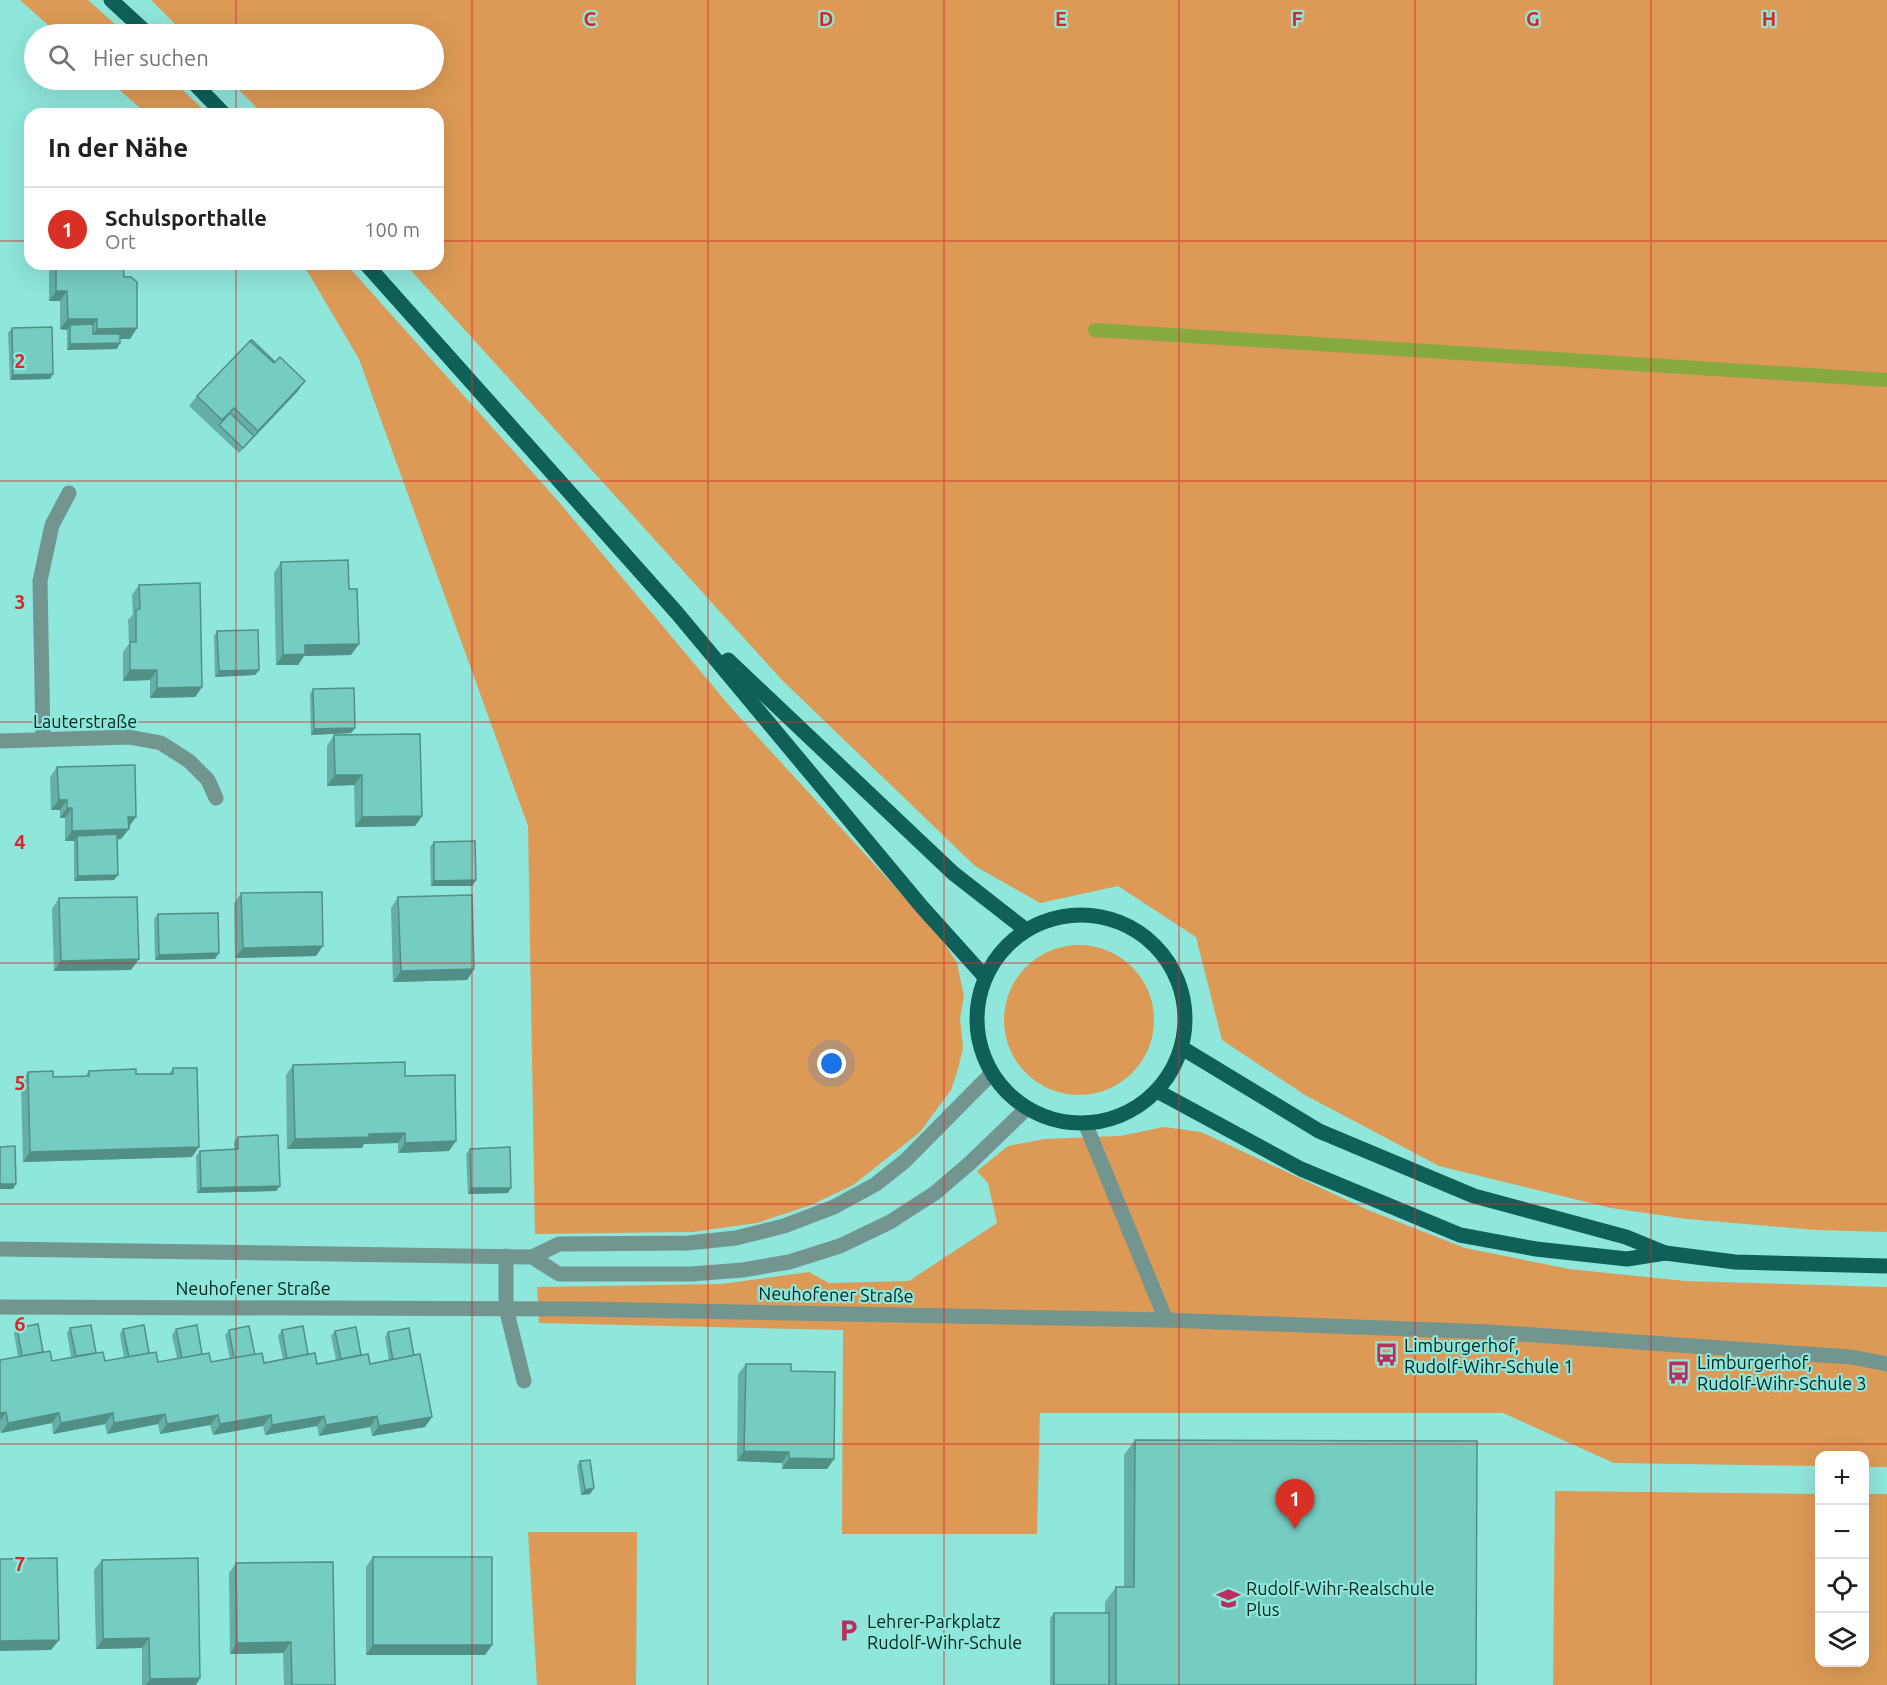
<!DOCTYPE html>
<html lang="de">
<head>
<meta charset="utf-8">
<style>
  body { margin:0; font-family:Ubuntu,sans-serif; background:#f6f6f6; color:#202124 }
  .controls { position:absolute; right:18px; bottom:18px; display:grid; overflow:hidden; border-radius:12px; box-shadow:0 6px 24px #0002 }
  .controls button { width:54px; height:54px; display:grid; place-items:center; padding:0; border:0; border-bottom:2px solid #e0e0e0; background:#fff; color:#202124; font:30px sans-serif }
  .you { position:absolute; left:832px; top:1064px; width:21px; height:21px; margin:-15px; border:4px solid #fff; border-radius:50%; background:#1a73e8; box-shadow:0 0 0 9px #1a73e833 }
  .badge { display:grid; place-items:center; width:39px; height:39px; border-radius:50%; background:#d93025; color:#fff; font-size:20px; font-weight:700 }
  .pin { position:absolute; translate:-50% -50px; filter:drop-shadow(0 2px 3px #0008) }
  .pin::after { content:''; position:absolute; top:32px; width:21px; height:18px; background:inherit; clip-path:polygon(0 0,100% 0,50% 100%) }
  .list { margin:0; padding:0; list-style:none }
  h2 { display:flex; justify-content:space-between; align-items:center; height:78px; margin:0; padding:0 24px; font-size:26px }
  h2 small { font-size:20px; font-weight:400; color:#757577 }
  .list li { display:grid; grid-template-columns:39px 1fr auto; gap:18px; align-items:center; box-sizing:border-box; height:84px; padding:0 24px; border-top:2px solid #e0e0e0 }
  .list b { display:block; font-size:22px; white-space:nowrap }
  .list p { margin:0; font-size:20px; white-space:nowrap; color:#757577 }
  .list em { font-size:20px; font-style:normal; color:#757577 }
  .icon { flex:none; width:33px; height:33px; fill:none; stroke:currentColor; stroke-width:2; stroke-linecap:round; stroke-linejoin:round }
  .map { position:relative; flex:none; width:1887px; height:1685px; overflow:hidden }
  .search { position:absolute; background:#fff; box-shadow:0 6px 24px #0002; left:24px; top:24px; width:420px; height:66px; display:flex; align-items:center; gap:15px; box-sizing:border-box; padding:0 21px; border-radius:33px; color:#757577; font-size:22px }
  .panel { position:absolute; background:#fff; box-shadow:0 6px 24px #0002; left:24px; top:108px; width:420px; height:162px; border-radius:18px }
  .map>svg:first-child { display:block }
  .green { fill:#dc9a56 }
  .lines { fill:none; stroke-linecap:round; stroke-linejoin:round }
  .stream { stroke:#87a940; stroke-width:14 }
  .minor { stroke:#72958f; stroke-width:15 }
  .major { stroke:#0e6058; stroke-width:15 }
  .wall { fill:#65afa6 }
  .shaded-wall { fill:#528f87 }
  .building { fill:#75ccc1; stroke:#528f87; stroke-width:1.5 }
  .grid { fill:none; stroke:#d62828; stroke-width:1.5; stroke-opacity:0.55 }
  .labels { text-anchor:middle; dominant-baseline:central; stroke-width:4.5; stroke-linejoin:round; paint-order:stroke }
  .street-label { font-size:18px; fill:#002622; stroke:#8fe6db }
  .poi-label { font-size:18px; fill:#002622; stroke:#8fe6db; text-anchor:start }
  .grid-label { font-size:20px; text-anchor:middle; font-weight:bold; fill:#d62828; stroke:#8fe6db; stroke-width:4.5; stroke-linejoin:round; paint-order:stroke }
</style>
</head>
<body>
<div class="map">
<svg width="1887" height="1685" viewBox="0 0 1887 1685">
  <rect width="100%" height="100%" fill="#8fe6db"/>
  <g class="green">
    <path d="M 20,0 L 88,0 L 126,34 L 58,34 Z"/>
    <path d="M 151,0 L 1887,0 L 1887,1232 L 1815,1230 L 1687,1219 L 1611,1208 L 1439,1166 L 1305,1095 L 1222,1040 L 1196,937 L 1118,886 L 1040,903 L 975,866 L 782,680 L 405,264 L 438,264 L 438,114 L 263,114 L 229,80 L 434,80 L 434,34 L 185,34 Z"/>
    <path d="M 108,80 L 172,80 L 208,114 L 147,114 Z"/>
    <path d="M 303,264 L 346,264 L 558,501 L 733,710 L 940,936 L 957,963 L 964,996 L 960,1018 L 963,1048 L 958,1069 L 951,1090 L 920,1132 L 853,1185 L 811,1205 L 757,1223 L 692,1232 L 535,1234 L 528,826 L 359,359 Z"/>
    <circle cx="1079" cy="1020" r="75"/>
    <path d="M 1164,1127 L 1201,1132 L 1368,1210 L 1465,1248 L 1569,1269 L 1685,1281 L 1887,1287 L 1887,1467 L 1865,1467 L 1864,1456 L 1820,1456 L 1819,1466 L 1614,1463 L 1503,1413 L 1040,1413 L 1037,1534 L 842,1534 L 843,1330 L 539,1323 L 537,1287 L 721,1284 L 809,1272 L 829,1283 L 909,1281 L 997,1223 L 988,1183 L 977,1171 L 1008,1146 L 1044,1139 L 1120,1136 Z"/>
    <path d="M 1555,1491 L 1819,1494 L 1820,1662 L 1864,1662 L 1865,1494 L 1887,1494 L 1887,1685 L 1553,1685 Z"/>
    <path d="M 528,1532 L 637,1532 L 636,1685 L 537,1685 Z"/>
  </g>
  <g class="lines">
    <path class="stream" d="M 1095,330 L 1887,380"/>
    <g class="minor">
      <path d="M 43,739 L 40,581 L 52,525 L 69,493"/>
      <path d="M 0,741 L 129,737 L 161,743 L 189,761 L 208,780 L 216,798"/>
      <path d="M 1085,1123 L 1166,1320"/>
      <path d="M 0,1249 L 532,1257 L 559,1244 L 688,1243 L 736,1238 L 784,1226 L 834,1207 L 876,1184 L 905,1161 L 992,1073"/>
      <path d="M 506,1256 L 506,1308 L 524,1381"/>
      <path d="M 532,1257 L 559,1274 L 691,1274 L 743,1270 L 789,1262 L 840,1246 L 890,1222 L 935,1193 L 970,1163 L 1026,1109"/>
      <path d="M 0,1307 L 583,1309 L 1166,1320 L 1490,1332 L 1851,1357 L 1887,1364"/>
    </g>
    <g class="major">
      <path d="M 111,0 L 148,34"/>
      <path d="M 191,80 L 224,114"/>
      <path d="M 366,264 L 677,613 L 922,907 L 985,977"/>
      <path d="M 728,660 L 953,873 L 1026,930"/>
      <circle cx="1081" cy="1019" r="104"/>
      <path d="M 1182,1048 L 1319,1131 L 1474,1196 L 1626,1237 L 1665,1253"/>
      <path d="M 1157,1091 L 1301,1169 L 1460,1235 L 1536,1249 L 1627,1259 L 1665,1253 L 1735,1262 L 1887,1266"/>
    </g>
  </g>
  <g class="wall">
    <path d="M 54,264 L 124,277 L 137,328 L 130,339 L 120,339 L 117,349 L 67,350 L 67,330 L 60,329 L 60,301 L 49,301 L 49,272 Z"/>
    <path d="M 12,328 L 50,379 L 10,380 L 8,333 Z"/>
    <path d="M 275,362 L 305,381 L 297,392 L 239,453 L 189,406 L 197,396 Z"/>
    <path d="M 281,562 L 351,655 L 304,656 L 298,665 L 276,665 L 274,573 Z"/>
    <path d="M 139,585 L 202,687 L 195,697 L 150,698 L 150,680 L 123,681 L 123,652 L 129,644 L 128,620 L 133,614 L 132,595 Z"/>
    <path d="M 217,631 L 259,670 L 255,675 L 215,677 L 214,636 Z"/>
    <path d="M 313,689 L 355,728 L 351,733 L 311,735 L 310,694 Z"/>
    <path d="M 334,735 L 422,816 L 415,826 L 355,827 L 354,785 L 327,786 L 327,746 Z"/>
    <path d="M 57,767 L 136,817 L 121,839 L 117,840 L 114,880 L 74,881 L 74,841 L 65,841 L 65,818 L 60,818 L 60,810 L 51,810 L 50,777 Z"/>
    <path d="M 434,842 L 476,880 L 472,886 L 431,886 L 430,847 Z"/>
    <path d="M 241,893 L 316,956 L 235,958 L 234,904 Z"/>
    <path d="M 398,897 L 474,969 L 467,980 L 393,982 L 391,908 Z"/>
    <path d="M 59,898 L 131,970 L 54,971 L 52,909 Z"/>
    <path d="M 158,914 L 215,959 L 155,960 L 154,919 Z"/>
    <path d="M 293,1065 L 405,1076 L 449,1151 L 398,1153 L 398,1143 L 364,1144 L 362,1148 L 287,1149 L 286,1075 Z"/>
    <path d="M 173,1068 L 192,1157 L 23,1162 L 21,1083 L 28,1072 L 53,1077 L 85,1076 L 89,1071 L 136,1074 L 169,1074 Z"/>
    <path d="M 238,1137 L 280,1186 L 276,1191 L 197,1193 L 196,1156 L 200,1151 L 234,1149 L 234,1142 Z"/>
    <path d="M 470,1149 L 508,1193 L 468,1194 L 466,1154 Z"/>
    <path d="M 17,1328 L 52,1361 L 71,1357 L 67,1333 L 70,1328 L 105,1361 L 124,1358 L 120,1334 L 123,1329 L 158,1362 L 177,1358 L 172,1335 L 176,1329 L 211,1362 L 230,1359 L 225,1335 L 229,1330 L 264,1363 L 283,1359 L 278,1336 L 282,1330 L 317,1364 L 336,1360 L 331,1336 L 335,1331 L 370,1364 L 389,1360 L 385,1337 L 388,1332 L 425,1427 L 372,1436 L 370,1427 L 319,1436 L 317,1426 L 265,1435 L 263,1426 L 213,1435 L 210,1425 L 160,1434 L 158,1424 L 107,1434 L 105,1424 L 53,1434 L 52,1423 L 1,1433 L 0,1429 L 0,1360 L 18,1357 L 14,1333 Z"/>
    <path d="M 746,1364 L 791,1371 L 834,1459 L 827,1469 L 782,1469 L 782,1463 L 737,1461 L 738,1374 Z"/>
    <path d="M 1135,1440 L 1476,1685 L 1050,1685 L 1050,1618 L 1054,1613 L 1105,1613 L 1105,1602 L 1116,1587 L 1124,1587 L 1124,1455 Z"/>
    <path d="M 580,1461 L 594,1488 L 590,1494 L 581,1495 L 577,1466 Z"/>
    <path d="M 373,1557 L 492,1645 L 485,1655 L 366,1655 L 366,1567 Z"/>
    <path d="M 102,1560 L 196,1685 L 142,1685 L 142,1648 L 96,1649 L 94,1570 Z"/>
    <path d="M 236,1563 L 335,1685 L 284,1685 L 283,1653 L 230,1654 L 229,1573 Z"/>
  </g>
  <g class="shaded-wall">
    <path d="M 56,291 L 67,291 L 60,301 L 49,301 Z"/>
    <path d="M 68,319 L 97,319 L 90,330 L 70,325 L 67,330 L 60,329 Z"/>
    <path d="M 137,328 L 130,339 L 90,339 L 97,329 Z"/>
    <path d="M 120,343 L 117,349 L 67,350 L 70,344 Z"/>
    <path d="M 53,374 L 50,379 L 10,380 L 13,375 Z"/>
    <path d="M 305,381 L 297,392 L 239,453 L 258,431 Z"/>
    <path d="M 359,644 L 351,655 L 304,656 L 298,665 L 276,665 L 283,655 L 305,645 Z"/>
    <path d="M 130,670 L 157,670 L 150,680 L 123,681 Z"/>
    <path d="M 259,670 L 255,675 L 215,677 L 219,671 Z"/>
    <path d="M 202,687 L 195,697 L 150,698 L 157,688 Z"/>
    <path d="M 355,728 L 351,733 L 311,735 L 314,729 Z"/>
    <path d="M 335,775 L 362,775 L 354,785 L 327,786 Z"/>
    <path d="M 59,800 L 67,800 L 60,810 L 51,810 Z"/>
    <path d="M 67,808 L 72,808 L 65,818 L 60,818 Z"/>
    <path d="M 422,816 L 415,826 L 355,827 L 362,817 Z"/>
    <path d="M 128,817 L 136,817 L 128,827 Z"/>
    <path d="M 129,829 L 121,839 L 77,841 L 77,836 L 74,841 L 65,841 L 72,831 Z"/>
    <path d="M 118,875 L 114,880 L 74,881 L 78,876 Z"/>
    <path d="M 476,880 L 472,886 L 431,886 L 434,881 Z"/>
    <path d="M 323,946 L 316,956 L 235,958 L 243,948 Z"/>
    <path d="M 219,953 L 215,959 L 155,960 L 159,955 Z"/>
    <path d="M 139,959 L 131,970 L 54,971 L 61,961 Z"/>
    <path d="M 474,969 L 467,980 L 393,982 L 401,971 Z"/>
    <path d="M 405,1133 L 398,1143 L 364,1144 L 362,1148 L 287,1149 L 295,1139 L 369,1134 Z"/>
    <path d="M 456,1141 L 449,1151 L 398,1153 L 405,1143 Z"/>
    <path d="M 199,1147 L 192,1157 L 23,1162 L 30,1152 Z"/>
    <path d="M 0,1184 L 16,1184 L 13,1189 L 0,1189 Z"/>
    <path d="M 280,1186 L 276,1191 L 197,1193 L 201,1188 Z"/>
    <path d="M 471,1188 L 511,1188 L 508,1193 L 468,1194 Z"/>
    <path d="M 6,1412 L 0,1421 L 0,1413 Z"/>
    <path d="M 59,1413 L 52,1423 L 1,1433 L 8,1423 Z"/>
    <path d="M 113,1413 L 105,1424 L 53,1434 L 61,1423 Z"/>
    <path d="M 165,1414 L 158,1424 L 107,1434 L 114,1423 Z"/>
    <path d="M 218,1415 L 210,1425 L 160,1434 L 167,1424 Z"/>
    <path d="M 271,1415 L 263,1426 L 213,1435 L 220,1424 Z"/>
    <path d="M 324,1416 L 317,1426 L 265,1435 L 272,1425 Z"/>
    <path d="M 377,1416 L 370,1427 L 319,1436 L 326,1425 Z"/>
    <path d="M 432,1417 L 425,1427 L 372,1436 L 379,1426 Z"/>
    <path d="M 744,1451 L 789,1452 L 782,1463 L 737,1461 Z"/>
    <path d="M 789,1458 L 834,1459 L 827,1469 L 782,1469 Z"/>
    <path d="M 594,1488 L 590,1494 L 581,1495 L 585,1490 Z"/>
    <path d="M 149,1638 L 142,1648 L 96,1649 L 103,1639 Z"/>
    <path d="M 59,1640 L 51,1650 L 0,1651 L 0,1641 Z"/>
    <path d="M 291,1642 L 283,1653 L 230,1654 L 237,1643 Z"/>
    <path d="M 373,1645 L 492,1645 L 485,1655 L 366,1655 Z"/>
    <path d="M 200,1678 L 196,1685 L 146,1685 L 150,1679 Z"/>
  </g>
  <g class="building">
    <path d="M 56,264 L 123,264 L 124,277 L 131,277 L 137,282 L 137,328 L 97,329 L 97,319 L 68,319 L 67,291 L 56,291 Z"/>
    <path d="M 93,324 L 93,334 L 120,334 L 120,343 L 70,344 L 70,325 Z"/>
    <path d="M 52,327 L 53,374 L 13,375 L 12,328 Z"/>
    <path d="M 252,340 L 275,362 L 274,363 L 250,341 Z"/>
    <path d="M 250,341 L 274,363 L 280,357 L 305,381 L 258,431 L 234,408 L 222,420 L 197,396 Z"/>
    <path d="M 230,413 L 254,436 L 243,448 L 219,425 Z"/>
    <path d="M 348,560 L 349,589 L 357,589 L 359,644 L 305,645 L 305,654 L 283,655 L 281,562 Z"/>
    <path d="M 200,583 L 202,687 L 157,688 L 157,670 L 130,670 L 130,642 L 136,642 L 136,610 L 140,609 L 139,585 Z"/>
    <path d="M 258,630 L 259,670 L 219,671 L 217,631 Z"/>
    <path d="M 354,688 L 355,728 L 314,729 L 313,689 Z"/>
    <path d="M 420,734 L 422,816 L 362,817 L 362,775 L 335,775 L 334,735 Z"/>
    <path d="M 135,765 L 136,817 L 128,817 L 129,829 L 72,831 L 72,808 L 67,808 L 67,800 L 59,800 L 57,767 Z"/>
    <path d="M 117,834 L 118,875 L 78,876 L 77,836 Z"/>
    <path d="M 475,841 L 476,880 L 434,881 L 434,842 Z"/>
    <path d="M 322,892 L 323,946 L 243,948 L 241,893 Z"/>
    <path d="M 472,895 L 474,969 L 401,971 L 398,897 Z"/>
    <path d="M 137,897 L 139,959 L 61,961 L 59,898 Z"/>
    <path d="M 218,913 L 219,953 L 159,955 L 158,914 Z"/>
    <path d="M 405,1062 L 405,1076 L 455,1075 L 456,1141 L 405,1143 L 405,1133 L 369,1134 L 369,1137 L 295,1139 L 293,1065 Z"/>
    <path d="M 173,1068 L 197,1068 L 199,1147 L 30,1152 L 28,1072 L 53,1071 L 53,1077 L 89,1076 L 89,1071 L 136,1069 L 136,1074 L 173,1074 Z"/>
    <path d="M 278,1135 L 280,1186 L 201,1188 L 200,1151 L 238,1149 L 238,1137 Z"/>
    <path d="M 15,1146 L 16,1184 L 0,1184 L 0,1147 Z"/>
    <path d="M 510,1147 L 511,1188 L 471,1188 L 470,1149 Z"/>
    <path d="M 38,1324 L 43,1352 L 22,1356 L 17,1328 Z"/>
    <path d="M 91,1325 L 96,1353 L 76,1356 L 70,1328 Z"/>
    <path d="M 144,1325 L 149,1353 L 129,1357 L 123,1329 Z"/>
    <path d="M 197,1325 L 202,1354 L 182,1358 L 176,1329 Z"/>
    <path d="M 249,1326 L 255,1355 L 234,1358 L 229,1330 Z"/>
    <path d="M 303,1326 L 308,1354 L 287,1359 L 282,1330 Z"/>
    <path d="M 356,1327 L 361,1355 L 341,1359 L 335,1331 Z"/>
    <path d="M 409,1328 L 414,1356 L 393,1360 L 388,1332 Z"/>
    <path d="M 50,1351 L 52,1361 L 103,1352 L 105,1361 L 156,1352 L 158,1362 L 209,1353 L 211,1362 L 262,1353 L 264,1363 L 315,1353 L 317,1364 L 368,1354 L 370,1364 L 420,1354 L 432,1417 L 379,1426 L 377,1416 L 326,1425 L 324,1416 L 272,1425 L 271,1415 L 220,1424 L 218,1415 L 167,1424 L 165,1414 L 114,1423 L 113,1413 L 61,1423 L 59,1413 L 8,1423 L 6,1412 L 0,1413 L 0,1360 Z"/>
    <path d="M 746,1364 L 791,1364 L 791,1371 L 835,1372 L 834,1459 L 789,1458 L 789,1452 L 744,1451 Z"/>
    <path d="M 1135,1440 L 1477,1441 L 1476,1685 L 1116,1685 L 1116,1587 L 1134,1587 Z"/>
    <path d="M 590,1460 L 594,1488 L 585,1490 L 580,1461 Z"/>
    <rect x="373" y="1557" width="119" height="88"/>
    <path d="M 57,1558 L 59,1640 L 0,1641 L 0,1559 Z"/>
    <path d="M 198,1558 L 200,1678 L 150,1679 L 149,1638 L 103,1639 L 102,1560 Z"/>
    <path d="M 333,1562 L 335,1685 L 292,1685 L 291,1642 L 237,1643 L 236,1563 Z"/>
    <rect x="1054" y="1613" width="55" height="72"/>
  </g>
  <path class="grid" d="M 236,0 L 236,34M 472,0 L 472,1685M 708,0 L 708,1685M 944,0 L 944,1685M 1179,0 L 1179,1685M 1415,0 L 1415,1685M 1651,0 L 1651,1685M 236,80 L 236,114M 0,241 L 30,241M 438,241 L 1887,241M 236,264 L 236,1685M 0,481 L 1887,481M 0,722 L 1887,722M 0,963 L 1887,963M 0,1204 L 1887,1204M 0,1444 L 1887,1444"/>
  <defs>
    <symbol id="bus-bare" viewBox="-9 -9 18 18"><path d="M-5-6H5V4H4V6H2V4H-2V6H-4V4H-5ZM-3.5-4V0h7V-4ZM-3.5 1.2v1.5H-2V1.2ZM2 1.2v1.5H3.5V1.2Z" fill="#bb2d5f" stroke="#8fe6db" stroke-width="2.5" paint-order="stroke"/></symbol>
    <symbol id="school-bare" viewBox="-9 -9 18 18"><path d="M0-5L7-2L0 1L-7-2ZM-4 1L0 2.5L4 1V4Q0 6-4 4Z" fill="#bb2d5f" stroke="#8fe6db" stroke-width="2.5" paint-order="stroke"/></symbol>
    <symbol id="parking-bare" viewBox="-9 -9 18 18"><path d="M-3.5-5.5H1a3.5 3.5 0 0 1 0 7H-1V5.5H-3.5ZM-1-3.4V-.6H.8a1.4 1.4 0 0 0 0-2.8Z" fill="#bb2d5f" stroke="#8fe6db" stroke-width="2.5" paint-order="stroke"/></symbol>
  </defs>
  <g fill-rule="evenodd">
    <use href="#bus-bare" x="1370" y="1338" width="33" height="33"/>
    <use href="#bus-bare" x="1662" y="1356" width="33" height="33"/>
    <use href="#school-bare" x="1212" y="1582" width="33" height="33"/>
    <use href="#parking-bare" x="832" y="1614" width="33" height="33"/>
  </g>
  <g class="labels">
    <g class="street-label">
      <text x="85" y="721">Lauterstraße</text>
      <text x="253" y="1288">Neuhofener Straße</text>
      <text transform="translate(836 1294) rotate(1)">Neuhofener Straße</text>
    </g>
    <g class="poi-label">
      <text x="1404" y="1345">Limburgerhof,<tspan x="1404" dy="21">Rudolf-Wihr-Schule 1</tspan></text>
      <text x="1697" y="1362">Limburgerhof,<tspan x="1697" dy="21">Rudolf-Wihr-Schule 3</tspan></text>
      <text x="1246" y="1588">Rudolf-Wihr-Realschule<tspan x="1246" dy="21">Plus</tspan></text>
      <text x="867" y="1621">Lehrer-Parkplatz<tspan x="867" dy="21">Rudolf-Wihr-Schule</tspan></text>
    </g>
  </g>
  <g class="grid-label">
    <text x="590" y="26">C</text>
    <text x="826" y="26">D</text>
    <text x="1061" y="26">E</text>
    <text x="1297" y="26">F</text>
    <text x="1533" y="26">G</text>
    <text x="1769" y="26">H</text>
    <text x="20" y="368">2</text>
    <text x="20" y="609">3</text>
    <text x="20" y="849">4</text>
    <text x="20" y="1090">5</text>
    <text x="20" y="1331">6</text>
    <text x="20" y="1571">7</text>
  </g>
</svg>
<div class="controls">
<button>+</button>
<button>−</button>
<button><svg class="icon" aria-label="locate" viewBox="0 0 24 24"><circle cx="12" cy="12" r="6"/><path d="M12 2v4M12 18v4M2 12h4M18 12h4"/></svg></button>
<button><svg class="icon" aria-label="layers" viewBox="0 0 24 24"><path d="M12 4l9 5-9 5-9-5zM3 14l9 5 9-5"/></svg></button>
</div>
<div class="you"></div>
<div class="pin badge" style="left:1295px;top:1529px">1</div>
<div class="search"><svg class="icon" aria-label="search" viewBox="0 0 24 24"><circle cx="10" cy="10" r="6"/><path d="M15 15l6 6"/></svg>Hier suchen</div>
<section class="panel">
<h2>In der Nähe<small></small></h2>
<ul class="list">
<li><span class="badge">1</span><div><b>Schulsporthalle</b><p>Ort</p></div><em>100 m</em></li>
</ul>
</section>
</div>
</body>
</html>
